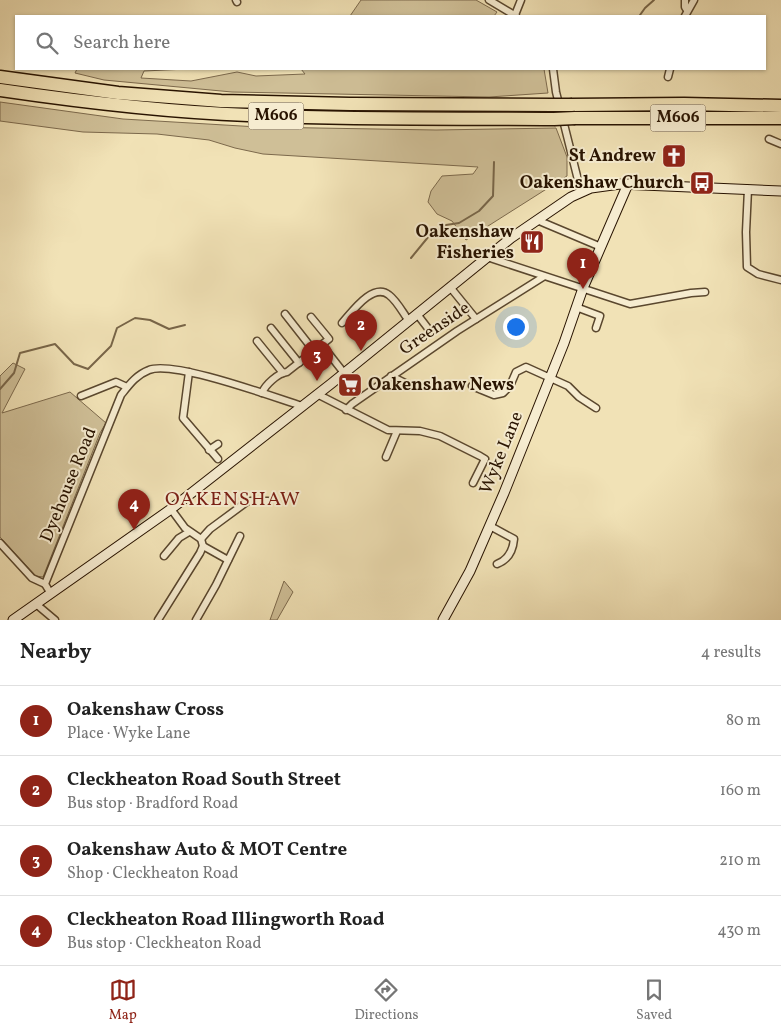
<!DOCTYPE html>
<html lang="en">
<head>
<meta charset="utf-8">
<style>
  body { margin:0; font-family:Vollkorn,serif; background:#f6f6f6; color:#222 }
  .you { position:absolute; left:515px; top:326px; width:18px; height:18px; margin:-12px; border:4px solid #fff; border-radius:50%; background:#1a73e8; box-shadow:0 0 0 8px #1a73e833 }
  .badge { display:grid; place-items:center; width:32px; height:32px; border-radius:50%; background:#8f2418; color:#fff; font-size:16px; font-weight:700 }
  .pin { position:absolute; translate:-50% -41px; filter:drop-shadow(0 1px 2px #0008) }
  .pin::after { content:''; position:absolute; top:26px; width:18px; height:15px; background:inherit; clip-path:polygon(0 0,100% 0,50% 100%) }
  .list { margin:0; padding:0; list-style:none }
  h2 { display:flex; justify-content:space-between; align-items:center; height:65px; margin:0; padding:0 20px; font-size:21px }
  h2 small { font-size:16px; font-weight:400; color:#767676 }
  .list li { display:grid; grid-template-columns:32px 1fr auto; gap:15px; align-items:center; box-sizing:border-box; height:70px; padding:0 20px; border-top:1px solid #e0e0e0 }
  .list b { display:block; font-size:19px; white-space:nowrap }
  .list p { margin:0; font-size:16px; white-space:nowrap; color:#767676 }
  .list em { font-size:16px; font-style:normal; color:#767676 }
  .icon { flex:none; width:28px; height:28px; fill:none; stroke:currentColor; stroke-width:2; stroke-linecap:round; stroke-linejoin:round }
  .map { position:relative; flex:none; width:781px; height:620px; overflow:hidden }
  .search { position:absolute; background:#fff; box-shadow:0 1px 4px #0004; left:15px; right:15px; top:15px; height:55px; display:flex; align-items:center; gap:12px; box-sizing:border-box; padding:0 18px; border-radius:0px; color:#767676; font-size:19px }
  .sheet { height:345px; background:#fff }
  nav { display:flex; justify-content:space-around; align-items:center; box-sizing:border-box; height:70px; border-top:1px solid #e0e0e0; background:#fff; font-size:14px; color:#767676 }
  nav a { display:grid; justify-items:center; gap:2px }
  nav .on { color:#8f2418 }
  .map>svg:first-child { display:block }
  .green { fill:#cfbf97; stroke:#7c694c }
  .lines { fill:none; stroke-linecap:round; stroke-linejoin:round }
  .stream { stroke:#786548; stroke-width:2 }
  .street-casing { stroke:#5a472e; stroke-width:9 }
  .secondary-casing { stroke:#281300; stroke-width:11 }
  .highway-casing { stroke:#281300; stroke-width:15 }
  .street { stroke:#f6ecd0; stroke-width:6 }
  .secondary { stroke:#f6ecd0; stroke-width:9 }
  .highway { stroke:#f1e2b6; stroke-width:12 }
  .highway-bridge-casing { stroke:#281300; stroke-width:15; stroke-linecap:butt }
  .highway-bridge { stroke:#f1e2b6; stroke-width:12 }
  .labels { text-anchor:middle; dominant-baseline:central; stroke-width:4; stroke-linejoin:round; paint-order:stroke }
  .shield { fill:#f6ecd0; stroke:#66543e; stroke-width:1 }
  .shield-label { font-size:16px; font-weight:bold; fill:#281300 }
  .poi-label { font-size:18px; font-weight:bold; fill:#281300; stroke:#f6ecd0; text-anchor:end }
  .street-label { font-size:18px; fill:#281300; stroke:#f6ecd0 }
  .quarter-label { font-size:20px; letter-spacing:1px; fill:#7a1f14; stroke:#f6ecd0 }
</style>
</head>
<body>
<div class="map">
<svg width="781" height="620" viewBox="0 0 781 620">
  <rect width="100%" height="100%" fill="#f1e2b6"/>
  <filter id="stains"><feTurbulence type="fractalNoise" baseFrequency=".004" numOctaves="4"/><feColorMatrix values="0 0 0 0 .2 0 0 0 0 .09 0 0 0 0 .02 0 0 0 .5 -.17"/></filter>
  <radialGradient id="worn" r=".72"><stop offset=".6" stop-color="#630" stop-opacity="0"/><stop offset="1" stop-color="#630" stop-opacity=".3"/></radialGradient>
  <g class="green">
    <path d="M 361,0 L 476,0 L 497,12 L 494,16 L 350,16 Z"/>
    <path d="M 77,69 L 187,69 L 144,71 L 141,78 L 191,81 L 237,72 L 256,76 L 305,74 L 301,69 L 544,69 L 548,93 L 489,97 L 232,92 L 104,80 L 75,73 Z"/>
    <path d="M 0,102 L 123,119 L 258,127 L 436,130 L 556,128 L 567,157 L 567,176 L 466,240 L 452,221 L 437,214 L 428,202 L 431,191 L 442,176 L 473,174 L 478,167 L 263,154 L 235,148 L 209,140 L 157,134 L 83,132 L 0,121 Z"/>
    <path d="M 13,363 L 25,369 L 2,413 L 70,392 L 106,423 L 100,433 L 43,577 L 36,576 L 0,537 L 0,376 Z"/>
    <path d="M 284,581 L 293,592 L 277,620 L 270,620 Z"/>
  </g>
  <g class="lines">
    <g class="stream">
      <path d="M 641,16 L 640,15 L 645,8 L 654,0"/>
      <path d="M 411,258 L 429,236 L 446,225 L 459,223 L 479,211 L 493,196 L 494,162"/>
      <path d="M 0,389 L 14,373 L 20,353 L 55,344 L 74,364 L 88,369 L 111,346 L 117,328 L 135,318 L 150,320 L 169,329 L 185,325"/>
    </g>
    <defs>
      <g id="street">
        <path d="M 236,0 L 237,2"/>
        <path d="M 489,0 L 516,16"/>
        <path d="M 685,0 L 685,7 L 687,10"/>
        <path d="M 515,15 L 521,0"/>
        <path d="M 685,16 L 694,0"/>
        <path d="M 553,69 L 556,92 L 581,192"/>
        <path d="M 668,77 L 670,69"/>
        <path d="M 769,139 L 781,144"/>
        <path d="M 748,189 L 746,232 L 747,267 L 758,274 L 781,280"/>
        <path d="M 537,220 L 601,247"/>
        <path d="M 487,257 L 630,304 L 691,293 L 705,292"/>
        <path d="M 450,287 L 476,319"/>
        <path d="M 576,307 L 600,316 L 596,328"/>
        <path d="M 285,314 L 314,351"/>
        <path d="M 417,314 L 430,331"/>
        <path d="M 342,323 C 352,312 373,282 389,295 C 397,301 403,313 409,321"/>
        <path d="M 271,328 L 299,363"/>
        <path d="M 257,341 L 283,373"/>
        <path d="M 322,345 L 344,373"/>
        <path d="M 189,372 L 183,418 L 218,459"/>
        <path d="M 391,376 L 413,387"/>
        <path d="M 472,386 L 494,395 L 503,393 L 510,386 L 516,372 L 526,367 L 568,386 L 579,397 L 596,408"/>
        <path d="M 262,393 C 265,385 278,373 287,372 L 329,339 L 311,317"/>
        <path d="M 317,394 L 388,430 L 420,431 L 440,436 L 480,456 L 485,459 L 473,483"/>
        <path d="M 81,396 L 116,382 L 127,387"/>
        <path d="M 346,410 L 352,404 L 457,331 L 543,277"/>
        <path d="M 209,450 L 218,444"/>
        <path d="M 386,457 L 397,431"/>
        <path d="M 171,509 L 185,528 L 201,539 L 203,546 L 228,560"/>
        <path d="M 490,526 L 514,539 C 513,550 508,560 497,564"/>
        <path d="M 201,539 L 210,529 L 248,501 L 268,501"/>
        <path d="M 0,543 L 32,578 L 45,584"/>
        <path d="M 164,556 L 179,538 L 189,532"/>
        <path d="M 51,594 L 45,584 L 121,395 C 129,385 136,375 149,370 C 173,360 273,397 302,406"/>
        <path d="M 36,604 L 55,620"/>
        <path d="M 158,620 L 200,553 L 203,546"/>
        <path d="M 196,620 L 216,585 L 240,536"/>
      </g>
      <g id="secondary">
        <path d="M 13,620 L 171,509 L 332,383 L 511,238 L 571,197 L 591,188 L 620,184 L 781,191"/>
        <path d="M 443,620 L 470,571 L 504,493 L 564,343 L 583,288 L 628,184"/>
      </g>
      <g id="highway">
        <path d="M 0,77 L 118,93 L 221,101 L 350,104 L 553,105"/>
        <path d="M 0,90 C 82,102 165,112 248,115 C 350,120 452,118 554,119"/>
        <path d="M 572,105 L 684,104 L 781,106"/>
        <path d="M 575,118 L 781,118"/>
      </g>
    </defs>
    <use href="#street" class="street-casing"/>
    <use href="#secondary" class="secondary-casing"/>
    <use href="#highway" class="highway-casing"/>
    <use href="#street" class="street"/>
    <use href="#secondary" class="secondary"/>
    <use href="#highway" class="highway"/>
    <defs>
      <g id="highway-bridge">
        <path d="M 553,105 L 572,105"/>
        <path d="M 554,119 L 575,118"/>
      </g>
    </defs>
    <use href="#highway-bridge" class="highway-bridge-casing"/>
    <use href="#highway-bridge" class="highway-bridge"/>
  </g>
  <defs>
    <symbol id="church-square" viewBox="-11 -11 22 22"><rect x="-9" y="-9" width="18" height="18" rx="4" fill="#8f2418" stroke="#f6ecd0"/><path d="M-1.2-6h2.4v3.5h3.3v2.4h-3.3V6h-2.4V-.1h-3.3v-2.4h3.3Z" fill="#fff"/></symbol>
    <symbol id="bus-square" viewBox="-11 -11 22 22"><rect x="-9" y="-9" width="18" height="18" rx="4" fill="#8f2418" stroke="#f6ecd0"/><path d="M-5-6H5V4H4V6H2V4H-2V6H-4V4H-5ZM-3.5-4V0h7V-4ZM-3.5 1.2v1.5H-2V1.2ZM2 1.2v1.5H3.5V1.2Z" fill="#fff"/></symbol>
    <symbol id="restaurant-square" viewBox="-11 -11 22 22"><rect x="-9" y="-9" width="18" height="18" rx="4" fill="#8f2418" stroke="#f6ecd0"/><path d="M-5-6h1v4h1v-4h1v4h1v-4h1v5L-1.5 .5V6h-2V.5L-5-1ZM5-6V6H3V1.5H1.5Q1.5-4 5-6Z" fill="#fff"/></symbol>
    <symbol id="supermarket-square" viewBox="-11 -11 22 22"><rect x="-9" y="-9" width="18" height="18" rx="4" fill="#8f2418" stroke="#f6ecd0"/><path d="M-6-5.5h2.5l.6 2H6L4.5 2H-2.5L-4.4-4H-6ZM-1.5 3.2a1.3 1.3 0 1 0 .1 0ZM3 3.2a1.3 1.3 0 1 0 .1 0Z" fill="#fff"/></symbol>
  </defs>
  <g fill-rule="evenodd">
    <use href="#church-square" x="660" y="142" width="28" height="28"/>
    <use href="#bus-square" x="688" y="169" width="28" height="28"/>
    <use href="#restaurant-square" x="518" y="228" width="28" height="28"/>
    <use href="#supermarket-square" x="336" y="371" width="28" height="28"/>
  </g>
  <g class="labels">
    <g class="shield">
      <rect x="248.5" y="102.5" width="55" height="27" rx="4"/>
      <rect x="650.5" y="104.5" width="55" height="27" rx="4"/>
    </g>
    <g class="shield-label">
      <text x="276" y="116">M606</text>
      <text x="678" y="118">M606</text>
    </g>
    <g class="poi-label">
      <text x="656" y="156">St Andrew</text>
      <text x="684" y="183">Oakenshaw Church</text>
      <text x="514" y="232">Oakenshaw<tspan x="514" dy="21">Fisheries</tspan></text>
      <text x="368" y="385" text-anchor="start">Oakenshaw News</text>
    </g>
    <g class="street-label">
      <text transform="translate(435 329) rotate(-34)">Greenside</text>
      <text transform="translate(502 453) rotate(-68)">Wyke Lane</text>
      <text transform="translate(69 485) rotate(-68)">Dyehouse Road</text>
    </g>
    <g class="quarter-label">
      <text x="233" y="500">OAKENSHAW</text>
    </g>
  </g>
  <rect width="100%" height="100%" filter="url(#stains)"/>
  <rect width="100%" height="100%" fill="url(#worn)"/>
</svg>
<div class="you"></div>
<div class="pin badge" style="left:583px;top:289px">1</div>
<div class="pin badge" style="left:361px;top:351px">2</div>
<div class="pin badge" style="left:317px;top:381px">3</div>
<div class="pin badge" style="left:134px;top:530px">4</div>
<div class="search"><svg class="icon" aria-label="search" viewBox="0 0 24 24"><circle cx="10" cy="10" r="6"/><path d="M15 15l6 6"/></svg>Search here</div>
</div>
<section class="sheet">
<h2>Nearby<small>4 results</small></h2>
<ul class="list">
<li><span class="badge">1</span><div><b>Oakenshaw Cross</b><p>Place · Wyke Lane</p></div><em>80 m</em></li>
<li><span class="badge">2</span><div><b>Cleckheaton Road South Street</b><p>Bus stop · Bradford Road</p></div><em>160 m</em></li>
<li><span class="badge">3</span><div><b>Oakenshaw Auto &amp; MOT Centre</b><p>Shop · Cleckheaton Road</p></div><em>210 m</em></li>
<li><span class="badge">4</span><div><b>Cleckheaton Road Illingworth Road</b><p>Bus stop · Cleckheaton Road</p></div><em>430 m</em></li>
</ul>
</section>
<nav>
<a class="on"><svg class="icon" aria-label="map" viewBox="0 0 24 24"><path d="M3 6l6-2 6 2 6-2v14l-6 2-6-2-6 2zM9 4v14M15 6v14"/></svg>Map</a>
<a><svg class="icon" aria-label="directions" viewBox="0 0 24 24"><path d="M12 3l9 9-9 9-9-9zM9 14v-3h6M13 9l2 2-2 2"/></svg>Directions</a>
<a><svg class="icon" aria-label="saved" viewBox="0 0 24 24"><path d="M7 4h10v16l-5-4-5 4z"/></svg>Saved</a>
</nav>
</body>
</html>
